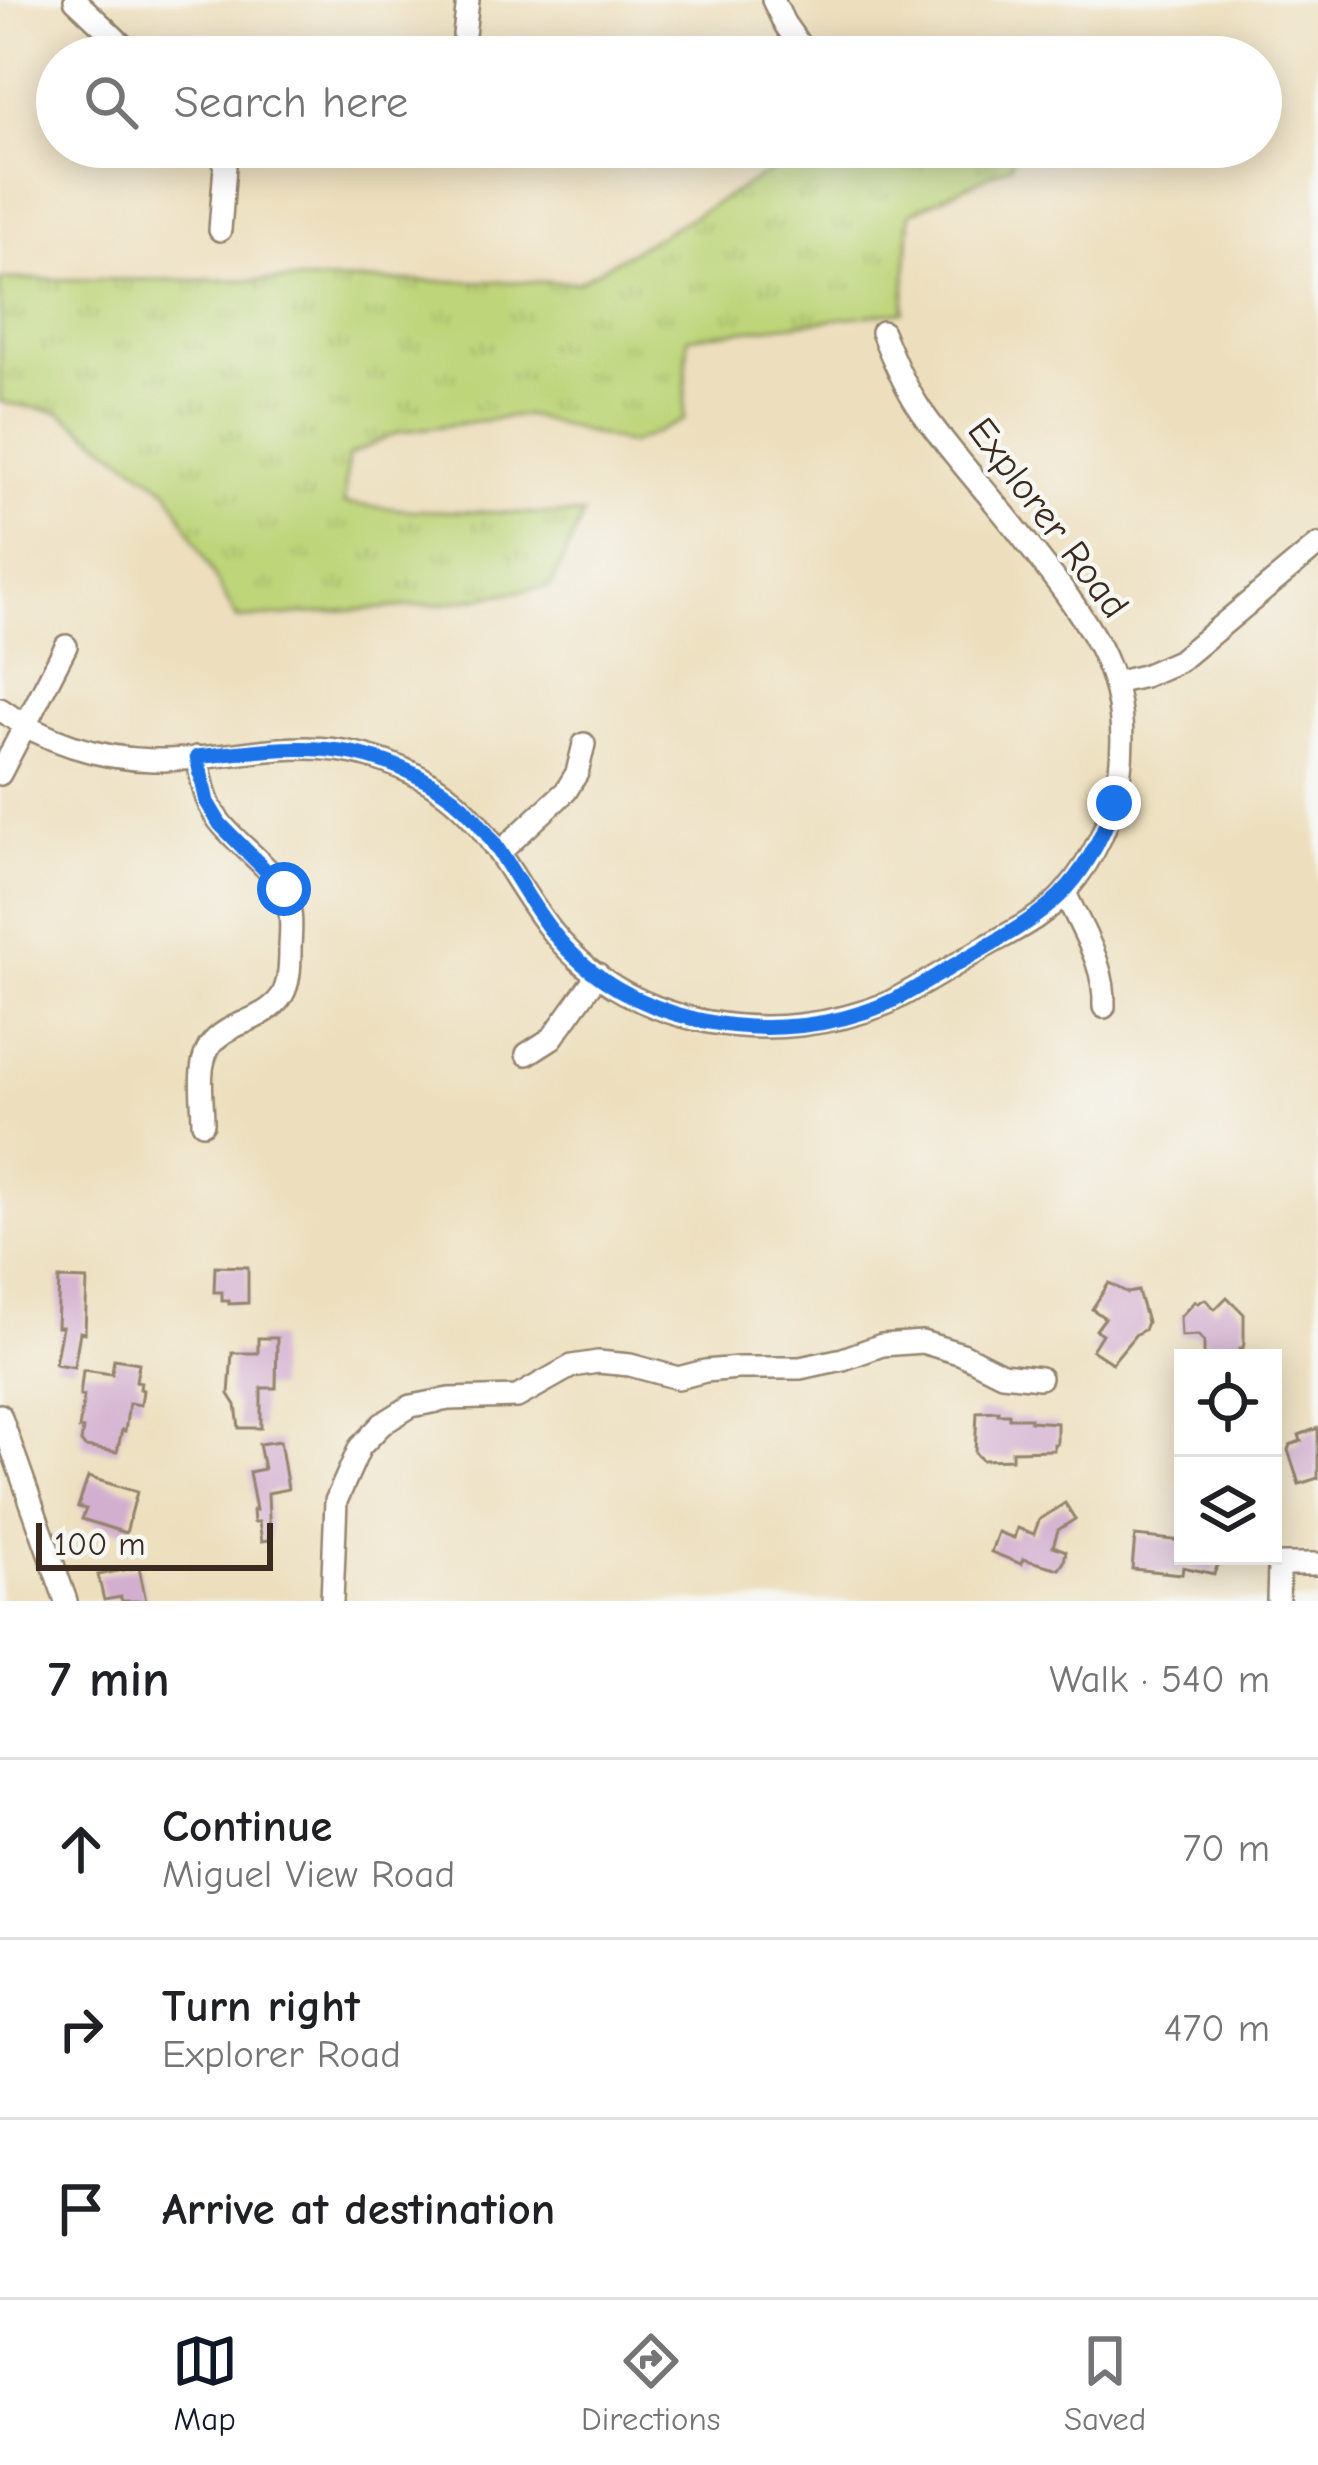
<!DOCTYPE html>
<html lang="en">
<head>
<meta charset="utf-8">
<style>
  body { margin:0; font-family:"Comic Neue",sans-serif; background:#f2f2f2; color:#202124 }
  .controls { position:absolute; right:36px; bottom:36px; display:grid; overflow:hidden; border-radius:0px; box-shadow:0 6px 30px #0003 }
  .controls button { width:108px; height:108px; display:grid; place-items:center; padding:0; border:0; border-bottom:3px solid #e0e0e0; background:#fff; color:#202124; font:60px sans-serif }
  .scale { position:absolute; left:36px; bottom:30px; width:237px; box-sizing:border-box; padding-left:12px; border:6px solid #3b2a1e; border-top:0; font-size:33px; line-height:42px; white-space:nowrap; color:#3b2a1e; -webkit-text-stroke:9px #f6f6f2; paint-order:stroke }
  .stop { position:absolute; width:36px; height:36px; margin:-27px; border:9px solid #1a73e8; border-radius:50%; background:#fff }
  .stop.end { background:#1a73e8; border-color:#fff; box-shadow:0 3px 12px #0008 }
  .list { margin:0; padding:0; list-style:none }
  h2 { display:flex; justify-content:space-between; align-items:center; height:156px; margin:0; padding:0 48px; font-size:51px }
  h2 small { font-size:39px; font-weight:400; color:#757577 }
  .list li { display:grid; grid-template-columns:78px 1fr auto; gap:36px; align-items:center; box-sizing:border-box; height:180px; padding:0 48px; border-top:3px solid #e0e0e0 }
  .list b { display:block; font-size:45px; white-space:nowrap }
  .list p { margin:0; font-size:39px; white-space:nowrap; color:#757577 }
  .list em { font-size:39px; font-style:normal; color:#757577 }
  .icon { flex:none; width:66px; height:66px; fill:none; stroke:currentColor; stroke-width:2; stroke-linecap:round; stroke-linejoin:round }
  .map { position:relative; flex:none; width:1318px; height:1601px; overflow:hidden }
  .search { position:absolute; background:#fff; box-shadow:0 6px 30px #0003; left:36px; right:36px; top:36px; height:132px; display:flex; align-items:center; gap:30px; box-sizing:border-box; padding:0 42px; border-radius:66px; color:#757577; font-size:45px }
  .sheet { height:696px; background:#fff }
  nav { display:flex; justify-content:space-around; align-items:center; box-sizing:border-box; height:168px; border-top:3px solid #e0e0e0; background:#fff; font-size:33px; color:#757577 }
  nav a { display:grid; justify-items:center; gap:6px }
  nav .on { color:#111827 }
  .map>svg:first-child { display:block }
  .grass { fill:url(#grass-tufts); stroke:#7c804c; stroke-width:3 }
  .building { fill:#d3afcf }
  .lines { fill:none; stroke-linecap:round; stroke-linejoin:round }
  .minor-casing { stroke:#94846e; stroke-width:26 }
  .minor { stroke:#fff; stroke-width:21 }
  .route { stroke:#1a73e8; stroke-width:15 }
  .labels { text-anchor:middle; dominant-baseline:central; stroke-width:9; stroke-linejoin:round; paint-order:stroke }
  .street-label { font-size:39px; fill:#3b2a1e; stroke:#f6f6f2 }
</style>
</head>
<body>
<div class="map">
<svg width="1318" height="1601" viewBox="0 0 1318 1601">
  <defs>
    <pattern id="grass-tufts" width="24" height="20" patternUnits="userSpaceOnUse" patternTransform="scale(3)"><rect width="24" height="20" fill="#bed57a"/><path d="M3 7l-1-3M5 7V3M7 7l1-3M15 17l-1-3M17 17v-4M19 17l1-3" fill="none" stroke="#a4b769"/></pattern>
  </defs>
  <rect width="100%" height="100%" fill="#f6f6f2"/>
  <filter id="ink" filterUnits="userSpaceOnUse"><feTurbulence type="fractalNoise" baseFrequency=".00833" numOctaves="2"/><feDisplacementMap in="SourceGraphic" scale="24" xChannelSelector="R" yChannelSelector="G"/><feConvolveMatrix kernelMatrix="1 2 1 2 8 2 1 2 1" color-interpolation-filters="sRGB"/></filter>
  <filter id="wash" filterUnits="userSpaceOnUse"><feTurbulence type="fractalNoise" baseFrequency=".004" numOctaves="4" result="noise"/><feDisplacementMap in="SourceGraphic" scale="48" xChannelSelector="R" yChannelSelector="G"/><feGaussianBlur stdDeviation="2.7" result="paint"/><feColorMatrix in="noise" values="0 0 0 0 0 0 0 0 0 0 0 0 0 0 0 0 0 1.4 0 .05"/><feComposite in="paint" operator="in"/></filter>
  <g filter="url(#wash)">
    <rect width="100%" height="100%" fill="#eddfbd"/>
    <path class="grass" d="M 813,147 L 1014,147 L 1011,165 L 910,213 L 904,311 L 688,337 L 684,420 L 630,444 L 525,415 L 399,432 L 348,456 L 344,504 L 410,510 L 583,515 L 551,586 L 441,604 L 237,619 L 168,490 L 59,412 L 0,402 L 0,279 L 578,282 Z"/>
    <g id="blocks">
      <g class="building">
        <path d="M 215,1266 L 248,1267 L 248,1303 L 229,1304 L 229,1301 L 222,1301 L 222,1292 L 214,1292 Z"/>
        <path d="M 59,1279 L 87,1280 L 85,1333 L 80,1332 L 74,1367 L 55,1364 L 62,1327 L 57,1327 Z"/>
        <path d="M 1109,1283 L 1128,1293 L 1138,1291 L 1147,1322 L 1144,1330 L 1136,1334 L 1112,1363 L 1092,1350 L 1102,1334 L 1096,1330 L 1105,1318 L 1092,1309 Z"/>
        <path d="M 1227,1297 L 1244,1314 L 1244,1343 L 1243,1348 L 1240,1348 L 1240,1358 L 1204,1358 L 1204,1341 L 1198,1335 L 1181,1336 L 1180,1317 L 1195,1301 L 1198,1303 L 1205,1299 L 1215,1309 Z"/>
        <path d="M 258,1338 L 277,1338 L 276,1388 L 261,1388 L 261,1428 L 239,1428 L 236,1405 L 229,1394 L 232,1353 L 258,1353 Z"/>
        <path d="M 114,1359 L 139,1363 L 136,1381 L 141,1382 L 140,1389 L 143,1390 L 141,1405 L 129,1403 L 125,1431 L 122,1430 L 117,1452 L 85,1447 L 81,1442 L 83,1429 L 79,1429 L 84,1396 L 80,1396 L 83,1370 L 112,1374 Z"/>
        <path d="M 998,1411 L 998,1414 L 1009,1414 L 1009,1418 L 1030,1418 L 1030,1421 L 1057,1423 L 1057,1444 L 1054,1444 L 1054,1450 L 1012,1451 L 1012,1459 L 982,1460 L 975,1453 L 977,1412 Z"/>
        <path d="M 1318,1428 L 1318,1478 L 1299,1484 L 1288,1450 L 1290,1445 L 1301,1441 L 1299,1435 Z"/>
        <path d="M 280,1441 L 288,1489 L 268,1493 L 270,1540 L 262,1541 L 259,1522 L 254,1522 L 253,1510 L 256,1510 L 249,1472 L 264,1469 L 259,1444 Z"/>
        <path d="M 88,1477 L 137,1492 L 126,1533 L 82,1519 L 86,1509 L 78,1507 Z"/>
        <path d="M 1065,1503 L 1075,1519 L 1058,1530 L 1053,1546 L 1066,1551 L 1064,1562 L 1059,1569 L 1023,1559 L 1021,1564 L 991,1552 L 998,1532 L 1014,1538 L 1017,1528 L 1034,1534 L 1039,1520 Z"/>
        <path d="M 1135,1536 L 1183,1541 L 1183,1556 L 1221,1556 L 1214,1574 L 1183,1567 L 1182,1574 L 1132,1569 Z"/>
        <path d="M 139,1567 L 146,1601 L 122,1601 L 121,1597 L 104,1600 L 98,1575 Z"/>
      </g>
    </g>
  </g>
  <g filter="url(#ink)">
    <use href="#blocks" fill-opacity="0" stroke="#94846e" stroke-width="3"/>
    <g class="lines">
      <defs>
        <g id="minor">
          <path d="M 75,0 L 135,57"/>
          <path d="M 773,0 L 784,23 L 808,57"/>
          <path d="M 464,35 L 468,0"/>
          <path d="M 220,230 L 225,166 L 222,147"/>
          <path d="M 1114,683 L 1144,676 L 1179,661 L 1318,545"/>
          <path d="M 0,709 C 43,741 99,759 153,760 C 251,761 313,725 412,773 C 489,810 505,874 554,934 C 634,1032 777,1048 888,1003 C 921,986 952,967 983,948 C 1011,932 1044,917 1065,892 C 1124,824 1140,726 1099,646 C 1078,606 1047,569 1020,534 C 987,491 948,451 918,406 C 903,383 892,357 882,332"/>
          <path d="M 197,757 C 202,779 204,800 217,818 C 239,850 285,871 290,913 C 292,925 290,938 290,950 C 290,990 285,1005 245,1022 C 232,1027 215,1036 208,1049 C 197,1069 203,1100 203,1123"/>
          <path d="M 0,774 L 66,646"/>
          <path d="M 500,852 L 566,791 L 577,773 L 584,744"/>
          <path d="M 1065,893 C 1082,930 1106,966 1104,1007"/>
          <path d="M 527,1054 L 552,1038 L 598,974"/>
          <path d="M 0,1415 L 66,1601"/>
          <path d="M 332,1601 L 336,1501 L 360,1447 L 382,1424 L 411,1406 L 449,1399 L 517,1397 L 572,1366 L 598,1362 L 630,1365 L 678,1378 L 705,1371 L 738,1368 L 800,1368 L 843,1359 L 882,1345 L 922,1342 L 962,1354 L 1002,1374 L 1040,1378"/>
          <path d="M 1278,1601 L 1279,1564 L 1318,1564"/>
        </g>
      </defs>
      <use href="#minor" class="minor-casing"/>
      <use href="#minor" class="minor"/>
    </g>
  </g>
  <g class="lines" filter="url(#ink)">
    <path class="route" d="M 284,889 L 220,824 L 207,802 L 197,757 C 289,746 361,736 443,791 C 495,825 516,888 554,934 C 626,1023 759,1047 864,1012 C 896,1002 924,983 953,966 C 1035,918 1081,900 1114,803"/>
  </g>
  <g class="labels">
    <g class="street-label">
      <text transform="translate(1048 518) rotate(53)">Explorer Road</text>
    </g>
  </g>
</svg>
<div class="controls">
<button><svg class="icon" aria-label="locate" viewBox="0 0 24 24"><circle cx="12" cy="12" r="6"/><path d="M12 2v4M12 18v4M2 12h4M18 12h4"/></svg></button>
<button><svg class="icon" aria-label="layers" viewBox="0 0 24 24"><path d="M12 4l9 5-9 5-9-5zM3 14l9 5 9-5"/></svg></button>
</div>
<div class="scale">100 m</div>
<div class="stop" style="left:284px;top:889px"></div>
<div class="stop end" style="left:1114px;top:803px"></div>
<div class="search"><svg class="icon" aria-label="search" viewBox="0 0 24 24"><circle cx="10" cy="10" r="6"/><path d="M15 15l6 6"/></svg>Search here</div>
</div>
<section class="sheet">
<h2>7 min<small>Walk · 540 m</small></h2>
<ul class="list">
<li><svg class="icon" aria-label="ahead" viewBox="0 0 24 24"><path d="M12 20V5M6 11l6-6 6 6"/></svg><div><b>Continue</b><p>Miguel View Road</p></div><em>70 m</em></li>
<li><svg class="icon" aria-label="right" viewBox="0 0 24 24"><path d="M7 20v-9h11M14 6l5 5-5 5"/></svg><div><b>Turn right</b><p>Explorer Road</p></div><em>470 m</em></li>
<li><svg class="icon" aria-label="arrive" viewBox="0 0 24 24"><path d="M6 21V4h12l-3 4 3 4H6"/></svg><div><b>Arrive at destination</b></div></li>
</ul>
</section>
<nav>
<a class="on"><svg class="icon" aria-label="map" viewBox="0 0 24 24"><path d="M3 6l6-2 6 2 6-2v14l-6 2-6-2-6 2zM9 4v14M15 6v14"/></svg>Map</a>
<a><svg class="icon" aria-label="directions" viewBox="0 0 24 24"><path d="M12 3l9 9-9 9-9-9zM9 14v-3h6M13 9l2 2-2 2"/></svg>Directions</a>
<a><svg class="icon" aria-label="saved" viewBox="0 0 24 24"><path d="M7 4h10v16l-5-4-5 4z"/></svg>Saved</a>
</nav>
</body>
</html>
